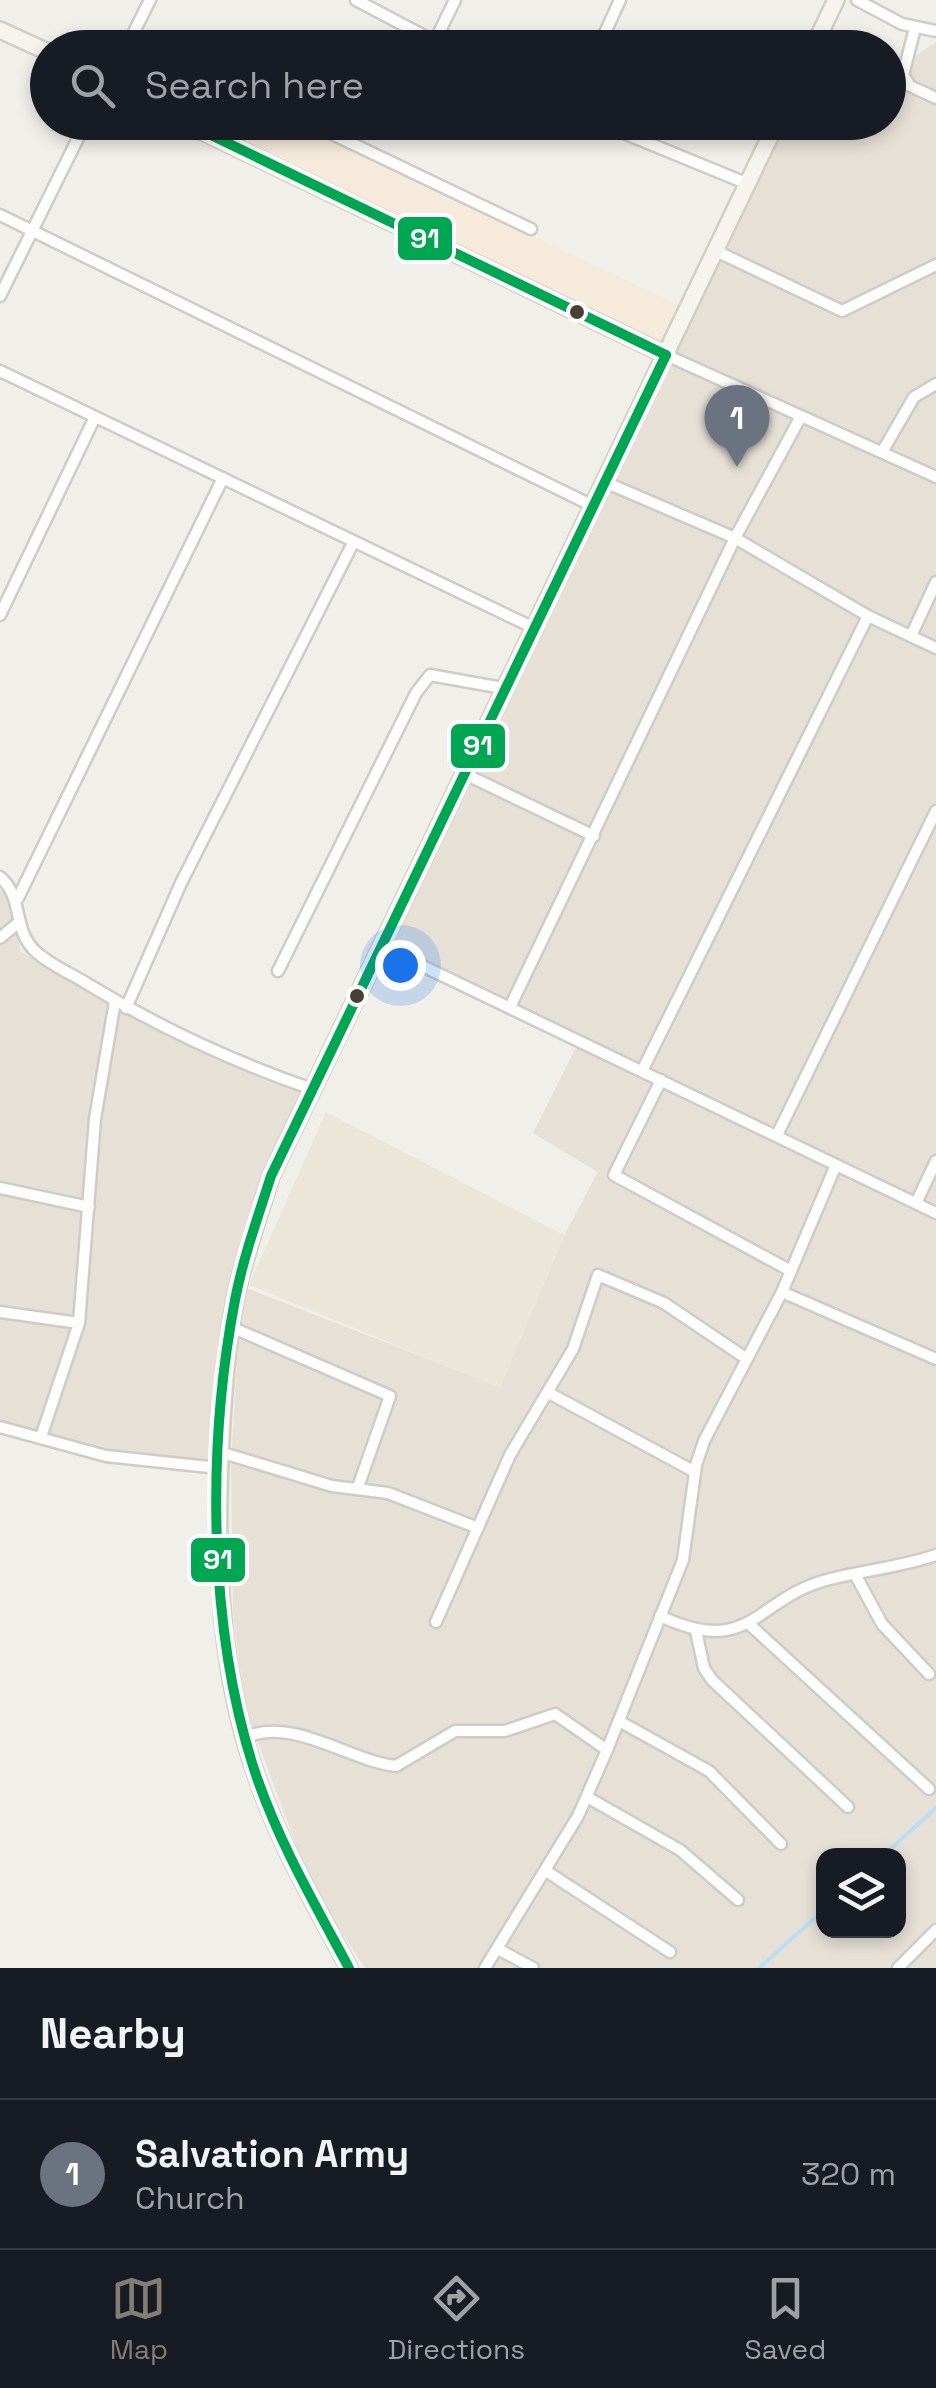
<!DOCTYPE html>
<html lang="en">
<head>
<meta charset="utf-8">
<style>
  body { margin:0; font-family:"Space Grotesk",sans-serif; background:#242831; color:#f1f3f6 }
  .controls { position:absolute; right:30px; bottom:30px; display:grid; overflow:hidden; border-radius:20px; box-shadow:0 5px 15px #0003 }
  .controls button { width:90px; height:90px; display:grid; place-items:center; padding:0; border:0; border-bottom:2px solid #363941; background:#171b24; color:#f1f3f6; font:50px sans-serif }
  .you { position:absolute; left:400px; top:965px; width:35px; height:35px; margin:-25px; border:8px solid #fff; border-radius:50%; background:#1a73e8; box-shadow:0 0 0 15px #1a73e833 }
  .badge { display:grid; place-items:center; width:65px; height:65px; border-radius:50%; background:#837d74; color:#fff; font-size:32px; font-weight:700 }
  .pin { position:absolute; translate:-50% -82px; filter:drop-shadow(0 2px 5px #0008) }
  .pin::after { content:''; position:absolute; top:52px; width:35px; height:30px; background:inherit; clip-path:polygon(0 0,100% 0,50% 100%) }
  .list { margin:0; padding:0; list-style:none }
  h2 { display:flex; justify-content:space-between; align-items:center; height:130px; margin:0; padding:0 40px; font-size:42px }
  h2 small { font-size:32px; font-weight:400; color:#9ea1a6 }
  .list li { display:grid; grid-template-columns:65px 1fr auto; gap:30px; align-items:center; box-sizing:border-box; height:150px; padding:0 40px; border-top:2px solid #363941 }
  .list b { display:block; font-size:38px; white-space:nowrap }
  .list p { margin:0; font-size:32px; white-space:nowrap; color:#9ea1a6 }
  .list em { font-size:32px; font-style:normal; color:#9ea1a6 }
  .icon { flex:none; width:55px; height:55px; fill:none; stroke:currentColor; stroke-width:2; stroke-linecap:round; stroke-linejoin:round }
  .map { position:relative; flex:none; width:936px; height:1968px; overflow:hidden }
  .search { position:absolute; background:#171b24; box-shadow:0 5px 15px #0003; left:30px; right:30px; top:30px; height:110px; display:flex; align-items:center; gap:25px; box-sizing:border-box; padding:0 35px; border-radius:55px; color:#9ea1a6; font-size:38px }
  .sheet { height:280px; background:#171b24 }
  nav { display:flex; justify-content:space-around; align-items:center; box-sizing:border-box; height:140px; border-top:2px solid #363941; background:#171b24; font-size:28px; color:#9ea1a6 }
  nav a { display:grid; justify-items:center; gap:5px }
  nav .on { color:#837d74 }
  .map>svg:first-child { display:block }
  .residential { fill:#e6e0d7; fill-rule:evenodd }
  .commercial { fill:#f5eadc }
  .education { fill:#ece6d9 }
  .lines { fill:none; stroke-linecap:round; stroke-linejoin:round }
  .stream { stroke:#b8def2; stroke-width:4 }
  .street-casing { stroke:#cfccc7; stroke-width:15 }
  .secondary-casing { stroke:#d2cec2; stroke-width:20 }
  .street { stroke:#fdfdfc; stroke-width:10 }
  .secondary { stroke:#f7f4ee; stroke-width:15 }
  .bus-1-casing { stroke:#fff; stroke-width:18 }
  .bus-1 { stroke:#00a651; stroke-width:10 }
  .bus-dot { fill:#484035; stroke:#fff; stroke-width:4 }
  .line-badge { stroke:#fff; stroke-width:4 }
  .badge-label { font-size:28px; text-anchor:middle; font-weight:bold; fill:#fff }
</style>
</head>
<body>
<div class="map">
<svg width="936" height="1968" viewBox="0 0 936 1968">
  <rect width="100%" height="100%" fill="#f1efea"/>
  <g class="residential">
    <path d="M 936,42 L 936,1968 L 365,1968 L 329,1913 L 296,1845 L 245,1707 L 233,1614 L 231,1465 L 241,1286 L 500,1387 L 564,1236 L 598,1172 L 533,1133 L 579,1041 L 385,947 L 777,123 L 850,129 L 854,123 L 888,122 L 889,74 ZM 824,1856 L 898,1856 L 898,1930 L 824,1930 Z"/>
    <path d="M 0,890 L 9,896 L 21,952 L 233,1064 L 308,1091 L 238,1285 L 218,1477 L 0,1424 Z"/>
  </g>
  <path class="commercial" d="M 201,123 L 296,123 L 678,305 L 660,341 Z"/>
  <path class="education" d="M 326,1112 L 564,1235 L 500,1388 L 249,1285 Z"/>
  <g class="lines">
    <g class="stream">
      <path d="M 883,1856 L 936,1808"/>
      <path d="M 759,1968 L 824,1910"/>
    </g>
    <defs>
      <g id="street">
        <path d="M 356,0 L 447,48"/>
        <path d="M 857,0 L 902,24 L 936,31"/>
        <path d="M 915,28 L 903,75 L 910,86 L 936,98"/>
        <path d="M 435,41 L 455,0"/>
        <path d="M 126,48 L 150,0"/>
        <path d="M 598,48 L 620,0"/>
        <path d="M 307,122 L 531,229"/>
        <path d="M 597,122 L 748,184"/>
        <path d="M 0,215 L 595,507"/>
        <path d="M 716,251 L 842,311 L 936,265"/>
        <path d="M 0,296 L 86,122"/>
        <path d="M 666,355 L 936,477"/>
        <path d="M 0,371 L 536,629"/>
        <path d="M 882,452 L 914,397 L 936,384"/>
        <path d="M 607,483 L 735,538 L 868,616 L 936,648"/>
        <path d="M 0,615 L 95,417"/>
        <path d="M 911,636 L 936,582"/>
        <path d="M 467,775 L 594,836"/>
        <path d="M 0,877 C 24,898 12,927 34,950 C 48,964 70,973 86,983 C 160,1028 233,1062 315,1090"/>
        <path d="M 18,898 L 223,478"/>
        <path d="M 0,938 L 18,923"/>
        <path d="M 381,946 L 936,1213"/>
        <path d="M 278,971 L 416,693 L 430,675 L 508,689"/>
        <path d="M 510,1007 L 735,538 L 800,418"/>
        <path d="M 126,1008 L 181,883 L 353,543"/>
        <path d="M 642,1071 L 868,616"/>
        <path d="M 661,1080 L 614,1175 L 791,1271"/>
        <path d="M 777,1135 L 936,811"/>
        <path d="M 836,1165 L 782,1292 L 936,1359"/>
        <path d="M 0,1188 L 89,1207"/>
        <path d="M 916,1203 L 936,1161"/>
        <path d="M 0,1312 L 79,1323"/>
        <path d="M 231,1327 L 390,1396 L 358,1487"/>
        <path d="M 549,1393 L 695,1472"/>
        <path d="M 0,1427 L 106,1456 L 209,1467"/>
        <path d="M 41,1437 L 79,1323 L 95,1119 L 115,1001"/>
        <path d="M 220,1452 L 332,1486 L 388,1493 L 478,1528"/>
        <path d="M 856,1576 L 882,1624 L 929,1674"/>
        <path d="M 660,1616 C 752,1659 754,1598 830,1579 C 865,1570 901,1567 936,1555"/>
        <path d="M 436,1622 L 510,1455 L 573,1349 L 598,1275 L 664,1303 L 747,1359"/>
        <path d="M 749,1624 L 929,1789"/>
        <path d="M 696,1631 L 704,1668 L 712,1680 L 848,1807"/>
        <path d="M 619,1721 L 709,1771 L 781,1844"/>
        <path d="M 244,1738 C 291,1715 349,1761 396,1766 L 455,1731 L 505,1731 L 555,1714 L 607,1750"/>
        <path d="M 587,1797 L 680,1850 L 738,1900"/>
        <path d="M 546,1871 L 670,1952"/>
        <path d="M 498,1949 L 533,1968"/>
        <path d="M 485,1968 L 578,1816 L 607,1750 L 683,1560 L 696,1465 L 704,1441 L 782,1292"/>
        <path d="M 898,1968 L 936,1930"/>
      </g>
      <g id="secondary">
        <path d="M 0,30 L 48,52"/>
        <path d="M 813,48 L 836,0"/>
        <path d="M 183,122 L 666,355"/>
        <path d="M 349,1968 C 314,1903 277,1839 254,1769 C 216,1656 215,1539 222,1422 C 225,1376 228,1330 238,1286 C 247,1249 260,1212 271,1176 L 777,122"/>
      </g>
    </defs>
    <use href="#street" class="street-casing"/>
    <use href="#secondary" class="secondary-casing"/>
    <use href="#street" class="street"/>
    <use href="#secondary" class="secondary"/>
    <defs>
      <g id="bus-1">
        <path d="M 184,122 L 666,355"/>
        <path d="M 349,1968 C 314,1903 277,1839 254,1769 C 208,1627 207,1446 235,1300 C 243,1258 258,1217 271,1176 L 666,355"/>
      </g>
    </defs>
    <use href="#bus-1" class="bus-1-casing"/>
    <use href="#bus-1" class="bus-1"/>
  </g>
  <g class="bus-dot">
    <circle cx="577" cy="312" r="9"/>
    <circle cx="357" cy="996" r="9"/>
  </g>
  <g class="line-badge">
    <rect x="396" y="215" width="58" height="47" rx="10" fill="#00a651"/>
    <rect x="449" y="722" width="58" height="48" rx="10" fill="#00a651"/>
    <rect x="189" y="1536" width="58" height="48" rx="10" fill="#00a651"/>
  </g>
  <g class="badge-label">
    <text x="425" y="248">91</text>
    <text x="478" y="755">91</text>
    <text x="218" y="1569">91</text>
  </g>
</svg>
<div class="controls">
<button><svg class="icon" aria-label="layers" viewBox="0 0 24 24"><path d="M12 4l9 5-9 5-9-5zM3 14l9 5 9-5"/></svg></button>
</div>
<div class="you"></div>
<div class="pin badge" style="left:737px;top:467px;background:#6b7280">1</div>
<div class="search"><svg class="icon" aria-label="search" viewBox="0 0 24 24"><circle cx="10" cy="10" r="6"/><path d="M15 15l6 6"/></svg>Search here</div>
</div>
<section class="sheet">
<h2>Nearby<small></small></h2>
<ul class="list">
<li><span class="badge" style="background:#6b7280">1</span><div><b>Salvation Army</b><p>Church</p></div><em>320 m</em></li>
</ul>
</section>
<nav>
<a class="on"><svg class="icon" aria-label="map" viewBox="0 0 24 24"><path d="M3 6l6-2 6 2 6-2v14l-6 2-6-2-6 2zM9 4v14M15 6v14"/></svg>Map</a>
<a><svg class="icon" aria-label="directions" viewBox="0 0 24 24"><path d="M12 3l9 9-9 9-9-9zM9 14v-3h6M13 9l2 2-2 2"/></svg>Directions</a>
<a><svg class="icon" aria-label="saved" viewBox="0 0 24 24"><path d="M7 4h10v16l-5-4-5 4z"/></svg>Saved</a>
</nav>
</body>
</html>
